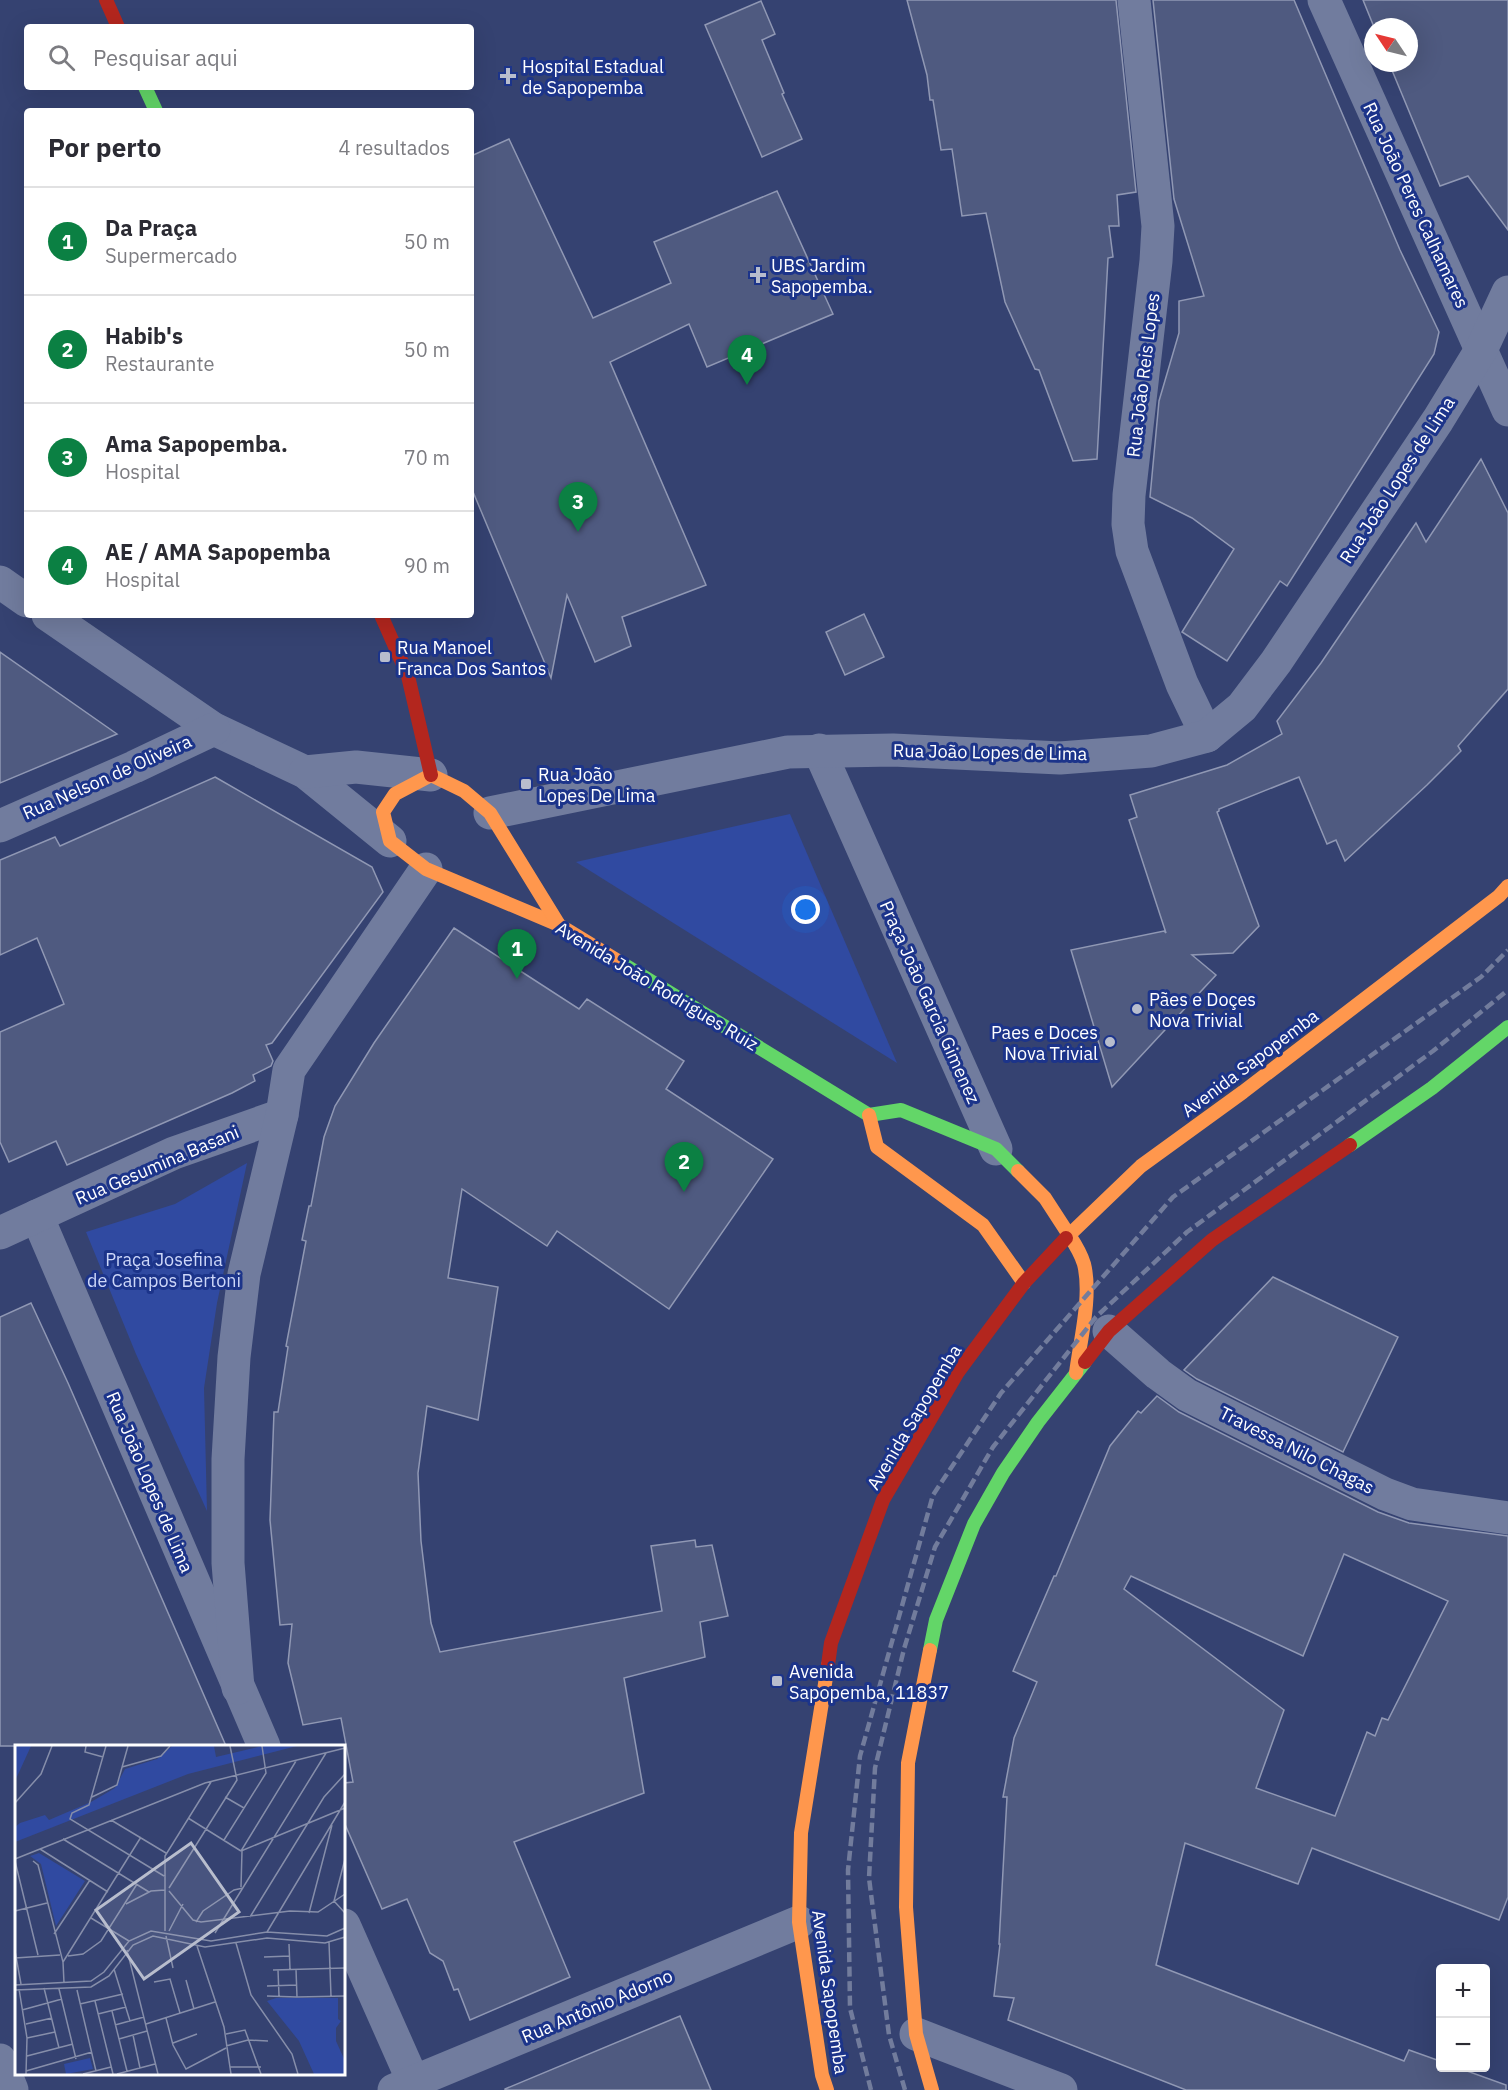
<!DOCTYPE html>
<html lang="pt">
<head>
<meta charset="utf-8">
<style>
  body { margin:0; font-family:"IBM Plex Sans",sans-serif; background:#f7f7f7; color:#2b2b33 }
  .controls { position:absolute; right:18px; bottom:18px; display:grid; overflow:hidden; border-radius:6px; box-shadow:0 6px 24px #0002 }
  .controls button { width:54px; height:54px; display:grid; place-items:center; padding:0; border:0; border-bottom:2px solid #e1e1e2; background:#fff; color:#2b2b33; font:30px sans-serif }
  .compass { position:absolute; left:1364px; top:18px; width:54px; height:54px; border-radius:50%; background:#fff; box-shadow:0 6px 24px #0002; rotate:305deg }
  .you { position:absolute; left:806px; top:910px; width:21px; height:21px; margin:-15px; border:4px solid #fff; border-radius:50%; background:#1a73e8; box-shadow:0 0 0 9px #1a73e833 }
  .badge { display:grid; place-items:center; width:39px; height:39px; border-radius:50%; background:#0b8043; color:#fff; font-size:20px; font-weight:700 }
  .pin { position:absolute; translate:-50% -50px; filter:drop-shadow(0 2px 3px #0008) }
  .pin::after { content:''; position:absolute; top:32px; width:21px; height:18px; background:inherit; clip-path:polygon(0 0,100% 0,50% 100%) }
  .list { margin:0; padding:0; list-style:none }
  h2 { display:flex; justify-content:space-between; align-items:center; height:78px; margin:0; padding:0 24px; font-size:26px }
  h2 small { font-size:20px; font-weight:400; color:#7c7c81 }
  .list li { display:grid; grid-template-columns:39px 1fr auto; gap:18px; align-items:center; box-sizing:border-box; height:108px; padding:0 24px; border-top:2px solid #e1e1e2 }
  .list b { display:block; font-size:22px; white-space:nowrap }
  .list p { margin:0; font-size:20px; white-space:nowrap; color:#7c7c81 }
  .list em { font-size:20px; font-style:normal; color:#7c7c81 }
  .icon { flex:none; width:33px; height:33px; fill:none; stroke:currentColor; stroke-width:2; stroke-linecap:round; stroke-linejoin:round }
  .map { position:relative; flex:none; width:1508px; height:2090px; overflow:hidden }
  .search { position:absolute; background:#fff; box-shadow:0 6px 24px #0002; left:24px; top:24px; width:450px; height:66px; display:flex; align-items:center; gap:15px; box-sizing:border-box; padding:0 21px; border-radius:6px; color:#7c7c81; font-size:22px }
  .panel { position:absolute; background:#fff; box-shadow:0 6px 24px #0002; left:24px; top:108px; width:450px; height:510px; border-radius:6px }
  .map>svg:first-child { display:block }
  .green { fill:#304aa1 }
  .building { fill:#4f5a80; stroke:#9098b4; stroke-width:1.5; fill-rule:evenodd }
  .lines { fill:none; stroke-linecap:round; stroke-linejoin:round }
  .street { stroke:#717c9e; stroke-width:33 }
  .fast { stroke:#63d668; stroke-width:14 }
  .slow { stroke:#ff974d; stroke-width:14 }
  .jam { stroke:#b3261e; stroke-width:14 }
  .rail { stroke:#727c9c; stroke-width:4.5; stroke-dasharray:10 4.5; stroke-linecap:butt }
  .poi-dot { fill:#b8bdcd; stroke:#1c348a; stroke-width:2 }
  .labels { text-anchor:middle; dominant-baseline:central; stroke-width:6; stroke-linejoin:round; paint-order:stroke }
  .poi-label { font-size:18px; fill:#fff; stroke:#1c348a; text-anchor:start }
  .street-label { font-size:18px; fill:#fff; stroke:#1c348a }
  .park-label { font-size:18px; fill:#cdd7f9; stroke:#1c348a }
  .inset-road { fill:none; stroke:#868eaa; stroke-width:1.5 }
  .view { fill:#b8bdcd; fill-opacity:0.15; stroke:#b8bdcd; stroke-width:3 }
  .inset-edge { fill:none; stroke:#fff; stroke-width:3 }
</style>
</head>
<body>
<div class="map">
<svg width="1508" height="2090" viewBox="0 0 1508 2090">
  <rect width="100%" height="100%" fill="#354271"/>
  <g class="green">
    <path d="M 790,814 L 897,1063 L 576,862 Z"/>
    <path d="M 247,1163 L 217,1303 L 204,1388 L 207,1511 L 136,1354 L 86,1232 L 175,1204 Z"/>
  </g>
  <g class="building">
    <path d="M 907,0 L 1116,0 L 1136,192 L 1117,195 L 1119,226 L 1109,226 L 1113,257 L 1108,258 L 1097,459 L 1073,461 L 1039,370 L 1035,369 L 1005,302 L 986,213 L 962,216 L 952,149 L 941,150 L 933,100 L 930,100 L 927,75 Z"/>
    <path d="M 1153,0 L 1294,0 L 1400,250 L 1439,332 L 1434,354 L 1287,586 L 1280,581 L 1227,661 L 1182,632 L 1234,549 L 1192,518 L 1150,497 L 1159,401 L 1179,333 L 1179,301 L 1204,296 L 1174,199 Z"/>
    <path d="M 1363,0 L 1508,0 L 1508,230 L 1468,176 L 1440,186 L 1389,63 L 1409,63 L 1409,27 L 1374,27 Z"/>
    <path d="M 761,1 L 775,34 L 762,40 L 784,93 L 782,94 L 802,139 L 762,157 L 705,25 Z"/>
    <path d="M 509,139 L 593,318 L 671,283 L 654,242 L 777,191 L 833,314 L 707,367 L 689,324 L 610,362 L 706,585 L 622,617 L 631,646 L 595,662 L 567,595 L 551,678 L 471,487 L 471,156 Z"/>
    <path d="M 1481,459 L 1508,513 L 1508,689 L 1458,746 L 1461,751 L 1427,785 L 1345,861 L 1336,840 L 1327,844 L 1299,777 L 1219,809 L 1219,811 L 1217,812 L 1259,926 L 1233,953 L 1192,955 L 1216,975 L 1112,1087 L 1071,950 L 1164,931 L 1166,933 L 1129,820 L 1137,817 L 1130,795 L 1227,765 L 1282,734 L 1277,721 L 1321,663 L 1416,523 L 1426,542 Z"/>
    <path d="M 864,614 L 884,657 L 845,675 L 826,632 Z"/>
    <path d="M 0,652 L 117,734 L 0,783 Z"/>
    <path d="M 215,777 L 372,867 L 383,892 L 272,1043 L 266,1045 L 273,1061 L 271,1066 L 253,1075 L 255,1081 L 232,1093 L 67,1165 L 56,1141 L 9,1162 L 0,1142 L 0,1032 L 64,1004 L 37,938 L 0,955 L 0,860 L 55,837 L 60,846 Z"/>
    <path d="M 454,928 L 579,1009 L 587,999 L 684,1061 L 666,1089 L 773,1159 L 669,1309 L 557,1231 L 547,1246 L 462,1189 L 448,1278 L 498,1287 L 478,1420 L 427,1406 L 418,1473 L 421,1541 L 431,1623 L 440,1652 L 662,1611 L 651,1546 L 695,1540 L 696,1547 L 712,1545 L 728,1616 L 700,1622 L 705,1657 L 624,1678 L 644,1793 L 514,1842 L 570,1977 L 470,2020 L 458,1989 L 454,1990 L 443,1961 L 430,1953 L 407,1899 L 382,1909 L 344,1822 L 344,1783 L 353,1782 L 341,1718 L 303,1725 L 288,1663 L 292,1624 L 280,1625 L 270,1520 L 274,1412 L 278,1412 L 288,1347 L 286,1346 L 306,1241 L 302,1240 L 309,1206 L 311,1206 L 324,1137 L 335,1106 L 374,1043 Z"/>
    <path d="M 1273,1277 L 1398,1337 L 1343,1452 L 1197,1379 L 1184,1370 Z"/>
    <path d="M 31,1303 L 68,1383 L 226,1746 L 0,1746 L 0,1317 Z"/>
    <path d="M 1157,1396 L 1179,1412 L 1378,1512 L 1409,1523 L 1508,1536 L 1508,1897 L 1499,1920 L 1312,1848 L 1298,1884 L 1185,1843 L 1156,1965 L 1404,2061 L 1409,2050 L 1440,2061 L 1440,2067 L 1456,2067 L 1506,2085 L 1506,2090 L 1186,2090 L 1008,2020 L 1014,1998 L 994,1996 L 1000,1944 L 999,1944 L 1007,1797 L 1003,1797 L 1014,1738 L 1037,1682 L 1013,1671 L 1054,1576 L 1056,1576 L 1110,1446 L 1138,1411 L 1141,1413 ZM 1344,1554 L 1448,1601 L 1388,1720 L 1382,1718 L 1375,1736 L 1367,1732 L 1335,1816 L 1256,1788 L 1284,1710 L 1124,1589 L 1131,1576 L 1303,1656 Z"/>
    <path d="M 680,2016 L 711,2090 L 505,2090 L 505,2089 Z"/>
  </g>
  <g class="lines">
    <g class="street">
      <path d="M 1134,0 L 1158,226 L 1156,261 L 1129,495 L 1128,524 L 1132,551 L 1182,684 L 1207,736"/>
      <path d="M 1324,0 L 1508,410"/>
      <path d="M 0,582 L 27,601"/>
      <path d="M 48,615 L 214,729 L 305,772 L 390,841"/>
      <path d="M 819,750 L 996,1149"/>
      <path d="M 305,772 L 356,767 L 431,775"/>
      <path d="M 490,813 L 788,752 L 893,750 L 1060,758 L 1151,751 L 1207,736 L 1242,707 L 1276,662 L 1438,420 L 1482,348 L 1508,292"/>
      <path d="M 0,826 L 134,767 L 214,729"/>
      <path d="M 37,1216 L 264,1746"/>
      <path d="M 0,1233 L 174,1153 L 282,1115"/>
      <path d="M 1109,1331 L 1158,1374 L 1187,1395 L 1385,1494 L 1412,1504 L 1508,1518"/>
      <path d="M 238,1688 L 228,1563 L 228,1459 L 234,1357 L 244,1274 L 282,1115 L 289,1070 L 426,869"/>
      <path d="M 344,1925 L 417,2090"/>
      <path d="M 916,2034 L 1061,2090"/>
      <path d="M 0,2060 L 12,2090"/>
      <path d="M 394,2090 L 799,1922"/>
    </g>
    <g class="fast">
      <path d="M 145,87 L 156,111"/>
      <path d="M 618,961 L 869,1115 L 901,1110 L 996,1149 L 1018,1171"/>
      <path d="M 1350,1145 L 1432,1088 L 1508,1027"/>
      <path d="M 930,1650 L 936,1620 L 974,1524 L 1003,1473 L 1038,1422 L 1085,1362"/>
    </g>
    <g class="slow">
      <path d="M 431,775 L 395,794 L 383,812 L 390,841 L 426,869 L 559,925 L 618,961"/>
      <path d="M 431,775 L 464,791 L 490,813 L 559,925"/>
      <path d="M 869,1115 L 877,1147 L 983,1225 L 1024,1283"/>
      <path d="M 1018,1171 L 1045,1198 L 1069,1235"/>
      <path d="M 1069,1235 C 1075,1244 1081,1254 1084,1264 C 1092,1296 1080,1341 1076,1373"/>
      <path d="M 1066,1238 L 1141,1166 L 1243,1092 L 1499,896 L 1508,886"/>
      <path d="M 930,1650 L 908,1763 L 906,1907 L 916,2034 L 932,2090"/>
      <path d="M 827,2090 L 822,2075 L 799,1922 L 801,1833 L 828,1665"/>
    </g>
    <g class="jam">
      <path d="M 106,0 L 118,27"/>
      <path d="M 381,615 L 408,676 L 431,775"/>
      <path d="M 1085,1362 L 1109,1331 L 1212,1240 L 1350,1145"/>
      <path d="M 828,1665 L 831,1643 L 883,1500 L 958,1372 L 1024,1283 L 1066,1238"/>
    </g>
    <g class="rail">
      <path d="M 871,2090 L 850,2008 L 848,1870 L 860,1756 L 933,1495 L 1001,1393 L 1173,1197 L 1481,977 L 1508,950"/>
      <path d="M 905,2090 L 889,2035 L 869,1878 L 875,1768 L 904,1649 L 935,1547 L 993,1447 L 1096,1317 L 1187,1232 L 1433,1051 L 1508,990"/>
    </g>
  </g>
  <g class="poi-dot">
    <path d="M505 67h6v6h6v6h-6v6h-6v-6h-6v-6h6z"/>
    <path d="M755 266h6v6h6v6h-6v6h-6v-6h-6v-6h6z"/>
    <rect x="379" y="651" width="12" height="12" rx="3"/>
    <rect x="520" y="778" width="12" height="12" rx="3"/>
    <circle cx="1137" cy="1009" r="6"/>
    <circle cx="1110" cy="1042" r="6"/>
    <rect x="771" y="1675" width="12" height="12" rx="3"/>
  </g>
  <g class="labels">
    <g class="poi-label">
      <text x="522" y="66">Hospital Estadual<tspan x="522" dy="21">de Sapopemba</tspan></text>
      <text x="771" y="265">UBS Jardim<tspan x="771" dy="21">Sapopemba.</tspan></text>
      <text x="397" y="647">Rua Manoel<tspan x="397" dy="21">Franca Dos Santos</tspan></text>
      <text x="538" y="774">Rua João<tspan x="538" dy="21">Lopes De Lima</tspan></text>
      <text x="1149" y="999">Pães e Doçes<tspan x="1149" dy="21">Nova Trivial</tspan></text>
      <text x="1098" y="1032" text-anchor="end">Paes e Doces<tspan x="1098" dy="21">Nova Trivial</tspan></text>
      <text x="789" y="1671">Avenida<tspan x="789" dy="21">Sapopemba, 11837</tspan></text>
    </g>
    <g class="street-label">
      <text transform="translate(1416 205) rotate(65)">Rua João Peres Calhamares</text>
      <text transform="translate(1143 375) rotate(-83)">Rua João Reis Lopes</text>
      <text transform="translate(1397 480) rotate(-57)">Rua João Lopes de Lima</text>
      <text transform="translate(990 752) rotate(1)">Rua João Lopes de Lima</text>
      <text transform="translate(107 777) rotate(-24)">Rua Nelson de Oliveira</text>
      <text transform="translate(657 986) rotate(31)">Avenida João Rodrigues Ruiz</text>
      <text transform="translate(930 1002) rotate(66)">Praça João Garcia Gimenez</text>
      <text transform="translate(1250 1063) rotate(-37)">Avenida Sapopemba</text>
      <text transform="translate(157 1165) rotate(-23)">Rua Gesumina Basani</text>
      <text transform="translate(914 1417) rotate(-59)">Avenida Sapopemba</text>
      <text transform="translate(1297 1450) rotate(27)">Travessa Nilo Chagas</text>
      <text transform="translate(150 1482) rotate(67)">Rua João Lopes de Lima</text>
      <text transform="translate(830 1992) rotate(82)">Avenida Sapopemba</text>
      <text transform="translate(597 2006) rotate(-23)">Rua Antônio Adorno</text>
    </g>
    <g class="park-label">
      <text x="164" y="1259">Praça Josefina<tspan x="164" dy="21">de Campos Bertoni</tspan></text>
    </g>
  </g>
  <g transform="translate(15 1745)">
    <rect width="330" height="330" fill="#354271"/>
    <path d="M 0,1 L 16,1 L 0,36 ZM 157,1 L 199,1 L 201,12 L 247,1 L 282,1 L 173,29 L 0,97 L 0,82 L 5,78 L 30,70 L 34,75 L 76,57 L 100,43 L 110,24 L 142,14 ZM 24,108 L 70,136 L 41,181 L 26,119 L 15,111 ZM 261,253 L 323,253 L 323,274 L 326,276 L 321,283 L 321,296 L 330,316 L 330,329 L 299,329 L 284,296 L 252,256 ZM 75,313 L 78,324 L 51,329 L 49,319 Z" fill="#304aa1"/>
    <path class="inset-road" d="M 71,1 L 70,7 L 88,12M 91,1 L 74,60 L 57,68 L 55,74 L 149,131M 107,22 L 146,11 L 155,1M 77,52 L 102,40 L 113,1M 210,52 L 229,63M 0,58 L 26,29 L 37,1M 173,73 L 226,106M 96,75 L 151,108M 48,94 L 134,147M 209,95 L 251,28 L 247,1M 25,104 L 93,147M 226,106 L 330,63M 226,106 L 281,16M 0,114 L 190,38 L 330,3M 330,114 L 319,156 L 330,168M 0,116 L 23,210M 18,116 L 23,120 L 48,217 L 49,238M 226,142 L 227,106M 154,143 L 222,35 L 215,1M 154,146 L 178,175 L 186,177 L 275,166 L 303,167 L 330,149M 111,159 L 136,146 L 150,145M 0,166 L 32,158M 294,168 L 317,80M 235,172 L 309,52 L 330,29M 76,173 L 114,196M 181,177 L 188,166 L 219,145 L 228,143M 150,186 L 150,111 L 196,37M 154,186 L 168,159M 252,187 L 330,57M 200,188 L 311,8M 39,189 L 75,135M 151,191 L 158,223M 314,197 L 316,251M 221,198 L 236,250 L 277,309 L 283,329M 274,199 L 275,224M 182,201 L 209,282 L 216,329M 112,205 L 143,329M 0,206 L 6,239M 53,211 L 68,209 L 86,196 L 122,139M 249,212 L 275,211M 0,213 L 45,210M 48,217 L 126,92M 99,224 L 115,276M 281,224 L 282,252 L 330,251M 258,225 L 330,223M 263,225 L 264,251M 171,235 L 179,264M 139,237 L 155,234 L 165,268M 0,240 L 76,236 L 89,227 L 114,196 L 136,186 L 196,196 L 252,187 L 312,191 L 330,183M 252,241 L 282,240M 29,243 L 44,303M 4,244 L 12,293 L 11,329M 44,244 L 61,314M 0,245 L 76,242 L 94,231 L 118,200 L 138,191 L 190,202 L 252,193 L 310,198 L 330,192M 62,245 L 81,326M 252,251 L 282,252M 80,256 L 98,329M 65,259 L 108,249M 7,265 L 47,254M 97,266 L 112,326M 83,269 L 111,262M 151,273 L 158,300 L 171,324 L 211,303M 11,279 L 37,273M 131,279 L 200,257M 100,280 L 129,272M 211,289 L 230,285 L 246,329M 118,290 L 125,323M 12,293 L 40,287M 104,294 L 132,286M 158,298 L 182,289M 211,301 L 233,295 L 253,296M 12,311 L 58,299M 215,322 L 246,322M 11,326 L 77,307M 68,329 L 96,322M 102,329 L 140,319"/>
    <path class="view" d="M 176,98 L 224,167 L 129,234 L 81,165 Z"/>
    <rect width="330" height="330" class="inset-edge"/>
  </g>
</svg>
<div class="controls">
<button>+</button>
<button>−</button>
</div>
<svg class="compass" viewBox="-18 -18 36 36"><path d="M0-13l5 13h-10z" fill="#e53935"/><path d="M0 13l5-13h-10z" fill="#7c7c81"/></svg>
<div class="you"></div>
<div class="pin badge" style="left:517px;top:979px">1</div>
<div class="pin badge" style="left:684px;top:1192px">2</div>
<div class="pin badge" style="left:578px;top:532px">3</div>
<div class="pin badge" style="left:747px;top:385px">4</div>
<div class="search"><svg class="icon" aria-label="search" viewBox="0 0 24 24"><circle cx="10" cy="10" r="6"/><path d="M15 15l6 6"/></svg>Pesquisar aqui</div>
<section class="panel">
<h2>Por perto<small>4 resultados</small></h2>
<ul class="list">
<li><span class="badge">1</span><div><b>Da Praça</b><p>Supermercado</p></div><em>50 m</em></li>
<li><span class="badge">2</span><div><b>Habib's</b><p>Restaurante</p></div><em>50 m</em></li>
<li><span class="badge">3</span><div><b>Ama Sapopemba.</b><p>Hospital</p></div><em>70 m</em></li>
<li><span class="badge">4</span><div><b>AE / AMA Sapopemba</b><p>Hospital</p></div><em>90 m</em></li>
</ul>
</section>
</div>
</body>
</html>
